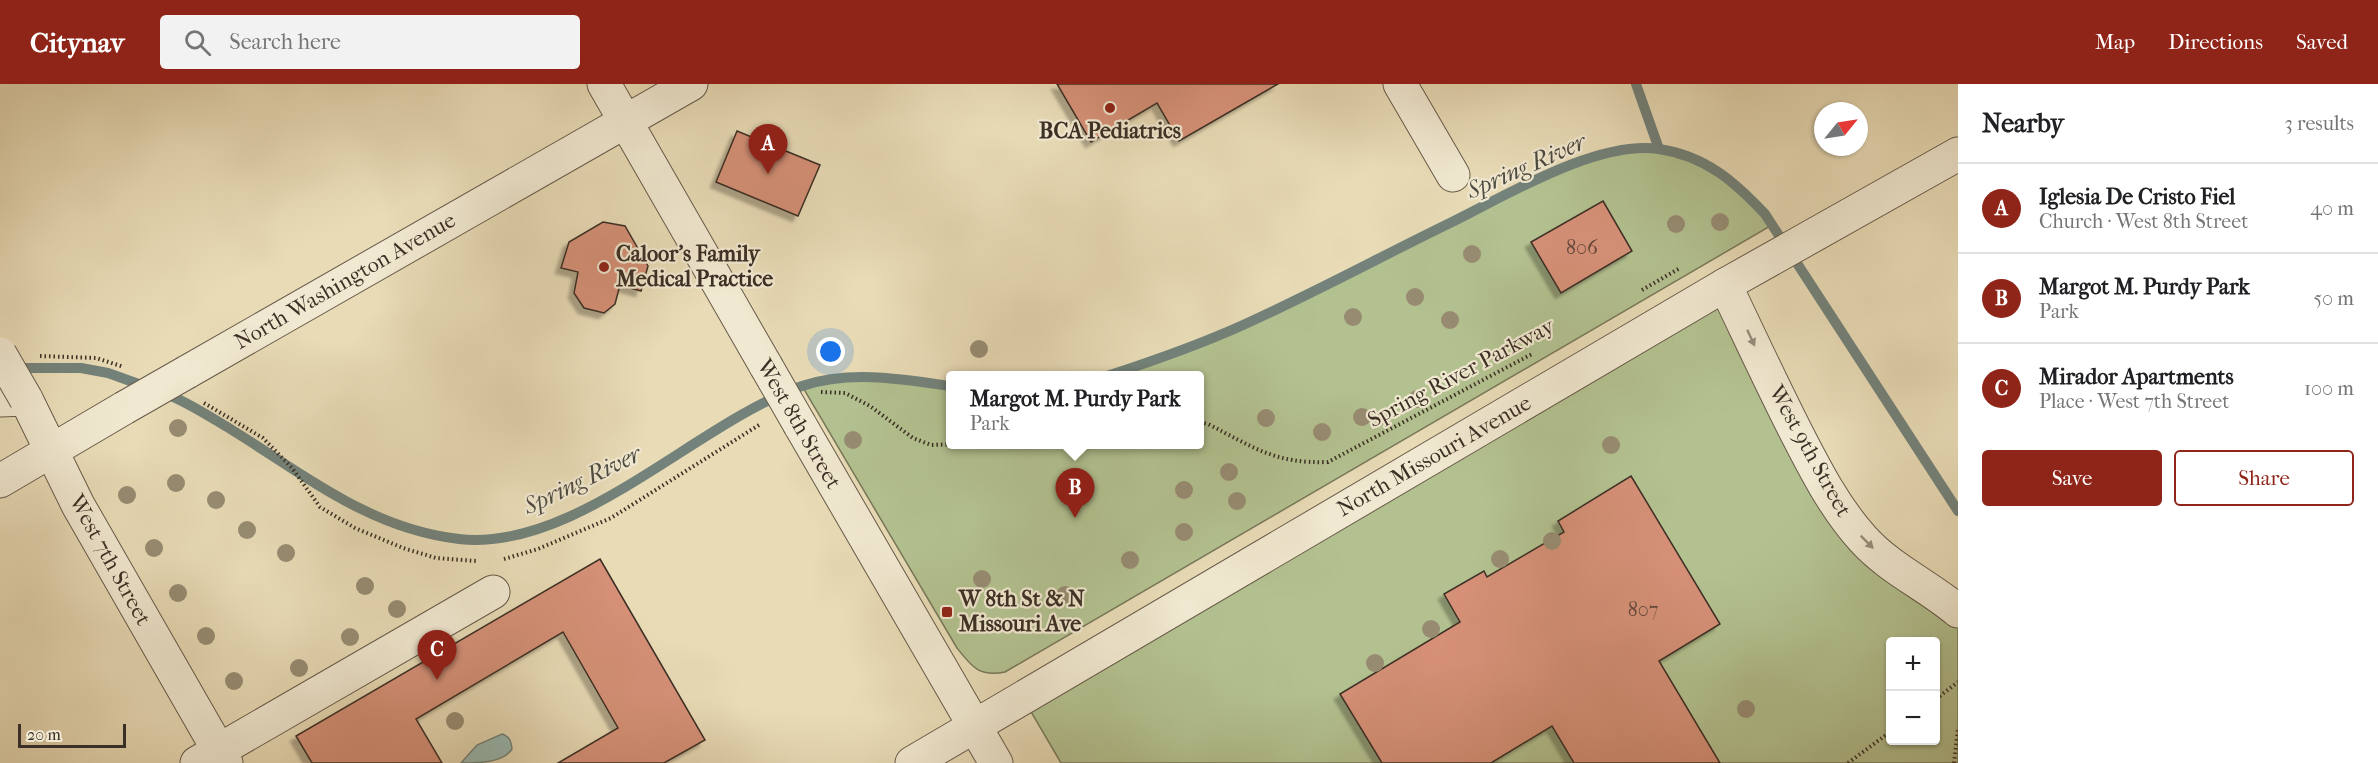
<!DOCTYPE html>
<html lang="en">
<head>
<meta charset="utf-8">
<style>
  body { margin:0; font-family:"IM FELL French Canon",serif; background:#f2f2f2; color:#202124 }
  .controls { position:absolute; right:18px; bottom:18px; display:grid; overflow:hidden; border-radius:6px; box-shadow:0 2px 4px #0004 }
  .controls button { width:54px; height:54px; display:grid; place-items:center; padding:0; border:0; border-bottom:2px solid #e0e0e0; background:#fff; color:#202124; font:30px sans-serif }
  .compass { position:absolute; left:1814px; top:18px; width:54px; height:54px; border-radius:50%; background:#fff; box-shadow:0 2px 4px #0004; rotate:60deg }
  .scale { position:absolute; left:18px; bottom:15px; width:108px; box-sizing:border-box; padding-left:6px; border:3px solid #3c2f25; border-top:0; font-size:16px; line-height:21px; white-space:nowrap; color:#3c2f25; -webkit-text-stroke:4px #f0e8d0; paint-order:stroke }
  .you { position:absolute; left:831px; top:268px; width:21px; height:21px; margin:-15px; border:4px solid #fff; border-radius:50%; background:#1a73e8; box-shadow:0 0 0 9px #1a73e833 }
  .badge { display:grid; place-items:center; width:39px; height:39px; border-radius:50%; background:#8f2418; color:#fff; font-size:20px; font-weight:700 }
  .pin { position:absolute; translate:-50% -50px; filter:drop-shadow(0 2px 3px #0008) }
  .pin::after { content:''; position:absolute; top:32px; width:21px; height:18px; background:inherit; clip-path:polygon(0 0,100% 0,50% 100%) }
  .popup { position:absolute; left:946px; top:287px; width:258px; height:78px; box-sizing:border-box; display:grid; place-content:center; border-radius:6px; background:#fff; filter:drop-shadow(0 2px 4px #0005); font-size:20px; white-space:nowrap; color:#757577 }
  .popup b { font-size:22px; color:#202124 }
  .popup::after { content:''; position:absolute; left:50%; top:100%; margin-left:-12px; border:12px solid transparent; border-top-color:#fff }
  .list { margin:0; padding:0; list-style:none }
  h2 { display:flex; justify-content:space-between; align-items:center; height:78px; margin:0; padding:0 24px; font-size:26px }
  h2 small { font-size:20px; font-weight:400; color:#757577 }
  .list li { display:grid; grid-template-columns:39px 1fr auto; gap:18px; align-items:center; box-sizing:border-box; height:90px; padding:0 24px; border-top:2px solid #e0e0e0 }
  .list b { display:block; font-size:22px; white-space:nowrap }
  .list p { margin:0; font-size:20px; white-space:nowrap; color:#757577 }
  .list em { font-size:20px; font-style:normal; color:#757577 }
  .actions { display:flex; gap:12px; padding:18px 24px }
  .actions a { flex:1; padding:14px 0; border:2px solid #8f2418; border-radius:6px; text-align:center; font-size:21px; color:#8f2418 }
  .actions .main { background:#8f2418; color:#fff }
  .icon { flex:none; width:33px; height:33px; fill:none; stroke:currentColor; stroke-width:2; stroke-linecap:round; stroke-linejoin:round }
  .map { position:relative; flex:none; width:1958px; height:679px; overflow:hidden }
  header { display:flex; align-items:center; gap:36px; box-sizing:border-box; height:84px; padding:0 30px; background:#8f2418; color:#fff }
  header strong { font-size:28px }
  nav { display:flex; gap:33px; margin-inline-start:auto; font-size:21px }
  .search { width:420px; height:54px; background:#f2f2f2; display:flex; align-items:center; gap:15px; box-sizing:border-box; padding:0 21px; border-radius:6px; color:#757577; font-size:22px }
  main { display:flex }
  aside { flex:1; background:#fff }
  .map>svg:first-child { display:block }
  .green { fill:#b3c190; stroke:#78785a; stroke-width:1.5; fill-rule:evenodd }
  .water { fill:#98bab3; stroke:#73827a; stroke-width:1.5 }
  .lines { fill:none; stroke-linecap:round; stroke-linejoin:round }
  .stream { stroke:#73827a; stroke-width:10 }
  .building { fill:#d59077; stroke:#3c2f25; stroke-width:1.5; filter:url(#shadow) }
  .minor-casing { stroke:#675a49; stroke-width:35 }
  .path { stroke:#3c2f25; stroke-width:4; stroke-dasharray:1.5 3; stroke-linecap:butt }
  .minor { stroke:#f0e8d0; stroke-width:33 }
  .minor-bridge-casing { stroke:#675a49; stroke-width:35; stroke-linecap:butt }
  .minor-bridge { stroke:#f0e8d0; stroke-width:33 }
  .tree { fill:#978c72 }
  .oneway { fill:#968c7a }
  .poi-dot { fill:#8f2418; stroke:#f0e8d0; stroke-width:2 }
  .labels { text-anchor:middle; dominant-baseline:central; stroke-width:4.5; stroke-linejoin:round; paint-order:stroke }
  .number-label { font-size:20px; fill:#62473a }
  .poi-label { font-size:22px; font-weight:bold; fill:#3c2f25; stroke:#f0e8d0; text-anchor:start }
  .street-label { font-size:22px; fill:#3c2f25; stroke:#f0e8d0 }
  .water-label { font-size:24px; font-style:italic; fill:#4e4b41; stroke:#f0e8d0 }
</style>
</head>
<body>
<header>
<strong>Citynav</strong>
<div class="search"><svg class="icon" aria-label="search" viewBox="0 0 24 24"><circle cx="10" cy="10" r="6"/><path d="M15 15l6 6"/></svg>Search here</div>
<nav><a>Map</a><a>Directions</a><a>Saved</a></nav>
</header>
<main>
<div class="map">
<svg width="1958" height="679" viewBox="0 0 1958 679">
  <defs>
    <filter id="shadow"><feDropShadow dx="-5.5" dy="5.5" stdDeviation="1.5" flood-color="#0004"/></filter>
  </defs>
  <rect width="100%" height="100%" fill="#e8dbb6"/>
  <filter id="stains"><feTurbulence type="fractalNoise" baseFrequency=".00333" numOctaves="4"/><feColorMatrix values="0 0 0 0 .2 0 0 0 0 .09 0 0 0 0 .02 0 0 0 .5 -.17"/></filter>
  <radialGradient id="worn" r=".72"><stop offset=".6" stop-color="#630" stop-opacity="0"/><stop offset="1" stop-color="#630" stop-opacity=".3"/></radialGradient>
  <g class="green">
    <path d="M 1659,65 C 1673,69 1690,72 1704,78 C 1731,90 1756,116 1772,141 L 1005,588 C 979,593 972,583 957,564 L 802,302 C 856,289 897,294 950,302 L 950,360 L 1200,360 L 1200,292 L 1107,291 L 1164,273 L 1242,242 L 1556,87 L 1615,67 Z"/>
    <path d="M 1725,201 L 1815,386 L 1958,527 L 1958,679 L 1061,679 L 1023,614 ZM 1890,558 L 1936,558 L 1936,656 L 1890,656 Z"/>
  </g>
  <path class="water" d="M 502,650 C 510,653 511,657 512,665 C 503,679 479,679 461,679 L 477,661 Z"/>
  <g class="lines">
    <g class="stream">
      <path d="M 1636,0 L 1659,65"/>
      <path d="M 12,284 L 81,284 L 108,289 L 147,303"/>
      <path d="M 1107,292 C 1153,277 1199,261 1243,241 C 1314,209 1382,172 1452,138 C 1507,111 1597,56 1659,65 C 1706,72 1735,98 1765,130 L 1958,427"/>
      <path d="M 164,309 C 188,318 210,333 232,346 C 305,391 370,445 459,455 C 576,468 695,340 802,302 C 850,286 902,295 950,302"/>
    </g>
  </g>
  <g class="building">
    <path d="M 1057,0 L 1278,0 L 1179,57 L 1157,19 L 1091,58 Z"/>
    <path d="M 737,47 L 820,81 L 798,132 L 716,98 Z"/>
    <path d="M 1603,117 L 1632,167 L 1561,209 L 1531,158 Z"/>
    <path d="M 603,138 L 625,142 L 648,182 L 641,207 L 620,201 L 615,220 L 604,229 L 584,224 L 574,209 L 578,188 L 561,184 L 569,158 Z"/>
    <path d="M 1631,392 L 1720,540 L 1659,577 L 1720,679 L 1574,679 L 1552,642 L 1491,679 L 1382,679 L 1340,610 L 1460,538 L 1444,510 L 1484,487 L 1487,493 L 1564,448 L 1558,437 Z"/>
    <path d="M 600,475 L 705,656 L 664,679 L 558,679 L 618,644 L 563,548 L 416,635 L 442,679 L 312,679 L 296,652 Z"/>
  </g>
  <g class="lines">
    <defs>
      <g id="minor">
        <path d="M 604,0 L 766,282"/>
        <path d="M 1400,0 L 1453,91"/>
        <path d="M 1725,201 C 1749,251 1772,301 1797,350 C 1816,387 1835,424 1863,455 C 1890,485 1927,501 1958,527"/>
        <path d="M 187,288 L 691,0"/>
        <path d="M 0,316 L 26,315 L 78,421 L 226,679"/>
        <path d="M 800,341 L 996,679"/>
        <path d="M 0,397 L 124,324"/>
        <path d="M 197,679 L 493,508"/>
        <path d="M 912,679 L 1725,201 L 1958,70"/>
      </g>
    </defs>
    <use href="#minor" class="minor-casing"/>
    <g class="path">
      <path d="M 1642,206 L 1680,184"/>
      <path d="M 40,272 L 96,274 L 124,283"/>
      <path d="M 821,308 L 845,309 L 870,322 L 913,354 L 931,361 L 960,360"/>
      <path d="M 204,319 L 263,354 L 292,384 L 320,423 L 355,444 L 403,464 L 436,474 L 476,477"/>
      <path d="M 1200,338 L 1208,340 C 1253,363 1275,380 1328,378 L 1532,270"/>
      <path d="M 504,475 L 538,465 L 611,434 L 759,341"/>
      <path d="M 1936,615 L 1958,598"/>
      <path d="M 1848,679 L 1890,648"/>
      <path d="M 1954,679 L 1958,645"/>
    </g>
    <use href="#minor" class="minor"/>
    <defs>
      <g id="minor-bridge">
        <path d="M 0,270 L 26,315"/>
        <path d="M 766,282 L 800,341"/>
        <path d="M 124,324 L 187,288"/>
      </g>
    </defs>
    <use href="#minor-bridge" class="minor-bridge-casing"/>
    <use href="#minor-bridge" class="minor-bridge"/>
  </g>
  <g class="tree">
    <circle cx="1720" cy="138" r="9"/>
    <circle cx="1676" cy="140" r="9"/>
    <circle cx="1472" cy="170" r="9"/>
    <circle cx="1415" cy="213" r="9"/>
    <circle cx="1353" cy="233" r="9"/>
    <circle cx="1450" cy="236" r="9"/>
    <circle cx="979" cy="265" r="9"/>
    <circle cx="1417" cy="315" r="9"/>
    <circle cx="1362" cy="333" r="9"/>
    <circle cx="1266" cy="334" r="9"/>
    <circle cx="178" cy="344" r="9"/>
    <circle cx="1322" cy="348" r="9"/>
    <circle cx="853" cy="356" r="9"/>
    <circle cx="1611" cy="361" r="9"/>
    <circle cx="1229" cy="388" r="9"/>
    <circle cx="176" cy="399" r="9"/>
    <circle cx="1184" cy="406" r="9"/>
    <circle cx="127" cy="411" r="9"/>
    <circle cx="216" cy="416" r="9"/>
    <circle cx="1237" cy="417" r="9"/>
    <circle cx="247" cy="446" r="9"/>
    <circle cx="1184" cy="448" r="9"/>
    <circle cx="1552" cy="457" r="9"/>
    <circle cx="154" cy="464" r="9"/>
    <circle cx="286" cy="469" r="9"/>
    <circle cx="1500" cy="475" r="9"/>
    <circle cx="1130" cy="476" r="9"/>
    <circle cx="982" cy="495" r="9"/>
    <circle cx="365" cy="502" r="9"/>
    <circle cx="178" cy="509" r="9"/>
    <circle cx="1065" cy="511" r="9"/>
    <circle cx="397" cy="525" r="9"/>
    <circle cx="1431" cy="545" r="9"/>
    <circle cx="206" cy="552" r="9"/>
    <circle cx="350" cy="553" r="9"/>
    <circle cx="1375" cy="579" r="9"/>
    <circle cx="299" cy="584" r="9"/>
    <circle cx="234" cy="597" r="9"/>
    <circle cx="1746" cy="625" r="9"/>
    <circle cx="455" cy="637" r="9"/>
  </g>
  <defs><path id="oneway-solid" d="M-6-.8H1V-3.2L6.5 0L1 3.2V.8H-6Z" transform="scale(1.5)"/></defs>
  <g class="oneway">
    <use href="#oneway-solid" transform="translate(1751 254) rotate(65)"/>
    <use href="#oneway-solid" transform="translate(1867 458) rotate(45)"/>
  </g>
  <g class="poi-dot">
    <circle cx="1110" cy="24" r="6"/>
    <circle cx="604" cy="183" r="6"/>
    <rect x="941" y="522" width="12" height="12" rx="3"/>
  </g>
  <g class="labels">
    <g class="number-label">
      <text x="1582" y="163">806</text>
      <text x="1643" y="525">807</text>
    </g>
    <g class="poi-label">
      <text x="1110" y="47" text-anchor="middle">BCA Pediatrics</text>
      <text x="616" y="170">Caloor's Family<tspan x="616" dy="25">Medical Practice</tspan></text>
      <text x="959" y="515">W 8th St &amp; N<tspan x="959" dy="25">Missouri Ave</tspan></text>
    </g>
    <g class="street-label">
      <text transform="translate(345 197) rotate(-30)">North Washington Avenue</text>
      <text transform="translate(1461 289) rotate(-28)">Spring River Parkway</text>
      <text transform="translate(799 340) rotate(60)">West 8th Street</text>
      <text transform="translate(1810 367) rotate(61)">West 9th Street</text>
      <text transform="translate(1434 372) rotate(-30)">North Missouri Avenue</text>
      <text transform="translate(110 476) rotate(61)">West 7th Street</text>
    </g>
    <g class="water-label">
      <text transform="translate(1526 82) rotate(-24)">Spring River</text>
      <text transform="translate(582 396) rotate(-26)">Spring River</text>
    </g>
  </g>
  <rect width="100%" height="100%" filter="url(#stains)"/>
  <rect width="100%" height="100%" fill="url(#worn)"/>
</svg>
<div class="controls">
<button>+</button>
<button>−</button>
</div>
<svg class="compass" viewBox="-18 -18 36 36"><path d="M0-13l5 13h-10z" fill="#e53935"/><path d="M0 13l5-13h-10z" fill="#757577"/></svg>
<div class="scale">20 m</div>
<div class="you"></div>
<div class="pin badge" style="left:768px;top:90px">A</div>
<div class="pin badge" style="left:1075px;top:434px">B</div>
<div class="popup"><b>Margot M. Purdy Park</b>Park</div>
<div class="pin badge" style="left:437px;top:596px">C</div>
</div>
<aside>
<h2>Nearby<small>3 results</small></h2>
<ul class="list">
<li><span class="badge">A</span><div><b>Iglesia De Cristo Fiel</b><p>Church · West 8th Street</p></div><em>40 m</em></li>
<li><span class="badge">B</span><div><b>Margot M. Purdy Park</b><p>Park</p></div><em>50 m</em></li>
<li><span class="badge">C</span><div><b>Mirador Apartments</b><p>Place · West 7th Street</p></div><em>100 m</em></li>
</ul>
<div class="actions"><a class="main">Save</a><a>Share</a></div>
</aside>
</main>
</body>
</html>
